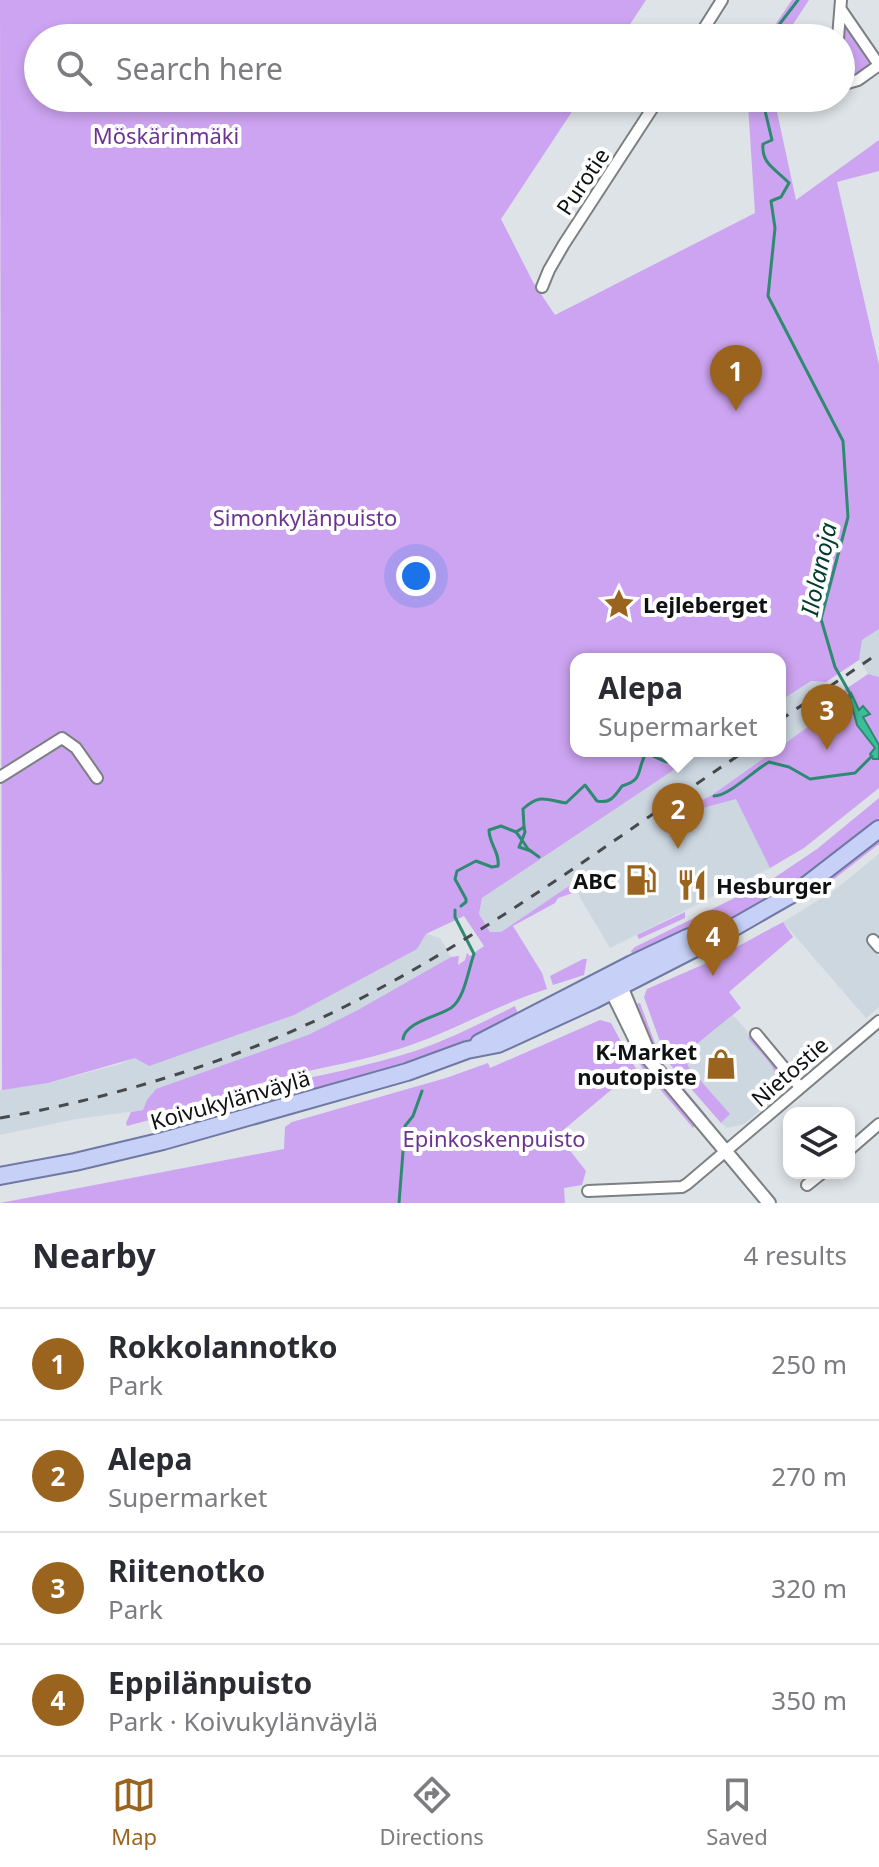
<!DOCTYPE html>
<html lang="en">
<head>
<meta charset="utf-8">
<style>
  body { margin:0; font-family:"Noto Sans",sans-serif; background:#f2f2f3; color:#2b2b33 }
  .controls { position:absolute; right:24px; bottom:24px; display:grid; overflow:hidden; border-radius:16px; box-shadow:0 4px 12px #0003 }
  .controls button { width:72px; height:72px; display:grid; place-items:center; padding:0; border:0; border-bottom:2px solid #e1e1e2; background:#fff; color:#2b2b33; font:40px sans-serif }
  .you { position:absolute; left:416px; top:576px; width:28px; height:28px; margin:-20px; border:6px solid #fff; border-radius:50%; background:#1a73e8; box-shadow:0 0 0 12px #1a73e833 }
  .badge { display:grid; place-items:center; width:52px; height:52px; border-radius:50%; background:#9b641e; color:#fff; font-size:26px; font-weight:700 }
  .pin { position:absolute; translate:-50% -66px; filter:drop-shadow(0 2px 4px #0008) }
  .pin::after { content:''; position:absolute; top:42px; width:28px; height:24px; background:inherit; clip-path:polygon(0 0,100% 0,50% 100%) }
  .popup { position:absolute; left:570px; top:653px; width:216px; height:104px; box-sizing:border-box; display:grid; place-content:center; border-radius:16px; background:#fff; filter:drop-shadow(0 2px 6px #0005); font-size:26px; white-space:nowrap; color:#7c7c81 }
  .popup b { font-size:30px; color:#2b2b33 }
  .popup::after { content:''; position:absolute; left:50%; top:100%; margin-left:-16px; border:16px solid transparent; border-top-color:#fff }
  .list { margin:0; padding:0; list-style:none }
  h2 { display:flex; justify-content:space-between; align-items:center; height:104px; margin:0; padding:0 32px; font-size:34px }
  h2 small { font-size:26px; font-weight:400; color:#7c7c81 }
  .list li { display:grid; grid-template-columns:52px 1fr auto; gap:24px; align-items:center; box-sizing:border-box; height:112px; padding:0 32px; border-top:2px solid #e1e1e2 }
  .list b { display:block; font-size:30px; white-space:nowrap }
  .list p { margin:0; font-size:26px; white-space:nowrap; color:#7c7c81 }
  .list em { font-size:26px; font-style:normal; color:#7c7c81 }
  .icon { flex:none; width:44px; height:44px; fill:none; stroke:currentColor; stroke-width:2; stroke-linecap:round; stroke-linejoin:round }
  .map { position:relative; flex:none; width:879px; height:1203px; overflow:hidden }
  .search { position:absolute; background:#fff; box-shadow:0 4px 12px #0003; left:24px; right:24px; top:24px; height:88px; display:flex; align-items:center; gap:20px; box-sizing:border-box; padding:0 28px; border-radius:44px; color:#7c7c81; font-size:30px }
  .sheet { height:552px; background:#fff }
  nav { display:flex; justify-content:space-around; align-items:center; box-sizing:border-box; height:112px; border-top:2px solid #e1e1e2; background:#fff; font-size:22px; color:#7c7c81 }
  nav a { display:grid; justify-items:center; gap:4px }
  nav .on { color:#9b641e }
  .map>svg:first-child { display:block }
  .built { fill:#ccd7e0 }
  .green { fill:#cda4f1 }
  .water { fill:#3dbe9b; stroke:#2f8a72; stroke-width:2 }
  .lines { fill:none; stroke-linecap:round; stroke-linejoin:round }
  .stream { stroke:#2f8a72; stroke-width:3 }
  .minor-casing { stroke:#7b8083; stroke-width:14 }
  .tertiary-casing { stroke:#7b8083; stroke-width:16 }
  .primary-casing { stroke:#6f79a4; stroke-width:20 }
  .minor { stroke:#fff; stroke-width:10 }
  .tertiary { stroke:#fff; stroke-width:12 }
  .primary { stroke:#c7d0f7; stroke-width:16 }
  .rail { stroke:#474a4c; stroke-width:3; stroke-dasharray:10 10; stroke-linecap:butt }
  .labels { text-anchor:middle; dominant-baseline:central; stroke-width:8; stroke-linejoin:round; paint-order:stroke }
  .park-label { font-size:22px; fill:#6b3392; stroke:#fff }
  .street-label { font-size:22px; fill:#0f1112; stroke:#fff }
  .poi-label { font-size:22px; font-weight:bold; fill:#0f1112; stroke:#fff; text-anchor:start }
  .water-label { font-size:24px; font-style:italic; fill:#013b2d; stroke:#fff }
</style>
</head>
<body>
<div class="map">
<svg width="879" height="1203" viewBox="0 0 879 1203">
  <rect width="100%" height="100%" fill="#dee3e7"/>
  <g class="built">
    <path d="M 879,629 L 879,677 L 868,674 L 859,660 L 862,640 Z"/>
    <path d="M 811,681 L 826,682 L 834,697 L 830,711 L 780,747 L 780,701 Z"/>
    <path d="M 702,751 L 774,751 L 712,795 L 678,814 L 736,798 L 770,868 L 610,948 L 572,884 L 501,932 L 490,932 L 479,914 L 482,898 Z"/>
    <path d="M 879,854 L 879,939 L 875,935 L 868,942 L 879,957 L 879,1007 L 866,1018 L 783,922 L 832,892 Z"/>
    <path d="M 415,930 L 440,938 L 451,957 L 443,975 L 159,1108 L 76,1119 L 0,1135 L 0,1090 L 48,1083 L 120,1064 Z"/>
    <path d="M 728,993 L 741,1008 L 733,1015 L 789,1079 L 785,1090 L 744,1124 L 727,1128 L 721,1123 L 730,1114 L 689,1066 L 683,1055 Z"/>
  </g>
  <g class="green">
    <path d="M 0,0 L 646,0 L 621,38 L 38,38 L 38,98 L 581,98 L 501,219 L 533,282 L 555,315 L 755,213 L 748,105 L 739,98 L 774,98 L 796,200 L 879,140 L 879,171 L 837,182 L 879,365 L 879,629 L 862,640 L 859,660 L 826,682 L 811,681 L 780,701 L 780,659 L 576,659 L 576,751 L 702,751 L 482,898 L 479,914 L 490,932 L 501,932 L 572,884 L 576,892 L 558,898 L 555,903 L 513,926 L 542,973 L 547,989 C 496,1005 450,1033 399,1049 C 350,1065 298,1070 249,1087 L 242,1104 L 226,1106 L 228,1115 L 213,1118 L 204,1111 L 195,1110 L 182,1117 L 172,1114 L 127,1126 L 126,1123 L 131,1112 L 143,1110 L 147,1100 L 156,1089 L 308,1035 L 358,1010 L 451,957 L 459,956 L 458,965 L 465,960 L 467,953 L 470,956 L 484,946 L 464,916 L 426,934 L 417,949 L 294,1015 L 149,1066 L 135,1058 L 48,1083 L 2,1090 Z"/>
    <path d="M 792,0 L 809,0 L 784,38 L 766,38 Z"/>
    <path d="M 848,25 L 871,58 L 869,66 L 849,79 L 841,74 L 844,28 Z"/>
    <path d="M 868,674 L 879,677 L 879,788 L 804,848 L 770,868 L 736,799 L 673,816 L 712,795 L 774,751 L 780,751 L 780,747 L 830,711 L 834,697 Z"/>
    <path d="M 879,798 L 879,822 L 842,853 L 765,903 L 634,959 L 631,951 L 635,947 L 771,880 L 817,849 Z"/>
    <path d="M 879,837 L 879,844 L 820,890 L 715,948 Z"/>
    <path d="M 685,912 L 685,918 L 639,939 L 637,935 Z"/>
    <path d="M 783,922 L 793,937 L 729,992 L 741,1008 L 683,1055 L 689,1067 L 730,1114 L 721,1123 L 667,1061 L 644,997 L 647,989 L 709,962 Z"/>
    <path d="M 583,959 L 587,959 L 584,975 L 553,985 L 550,976 Z"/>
    <path d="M 640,1003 L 662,1062 L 707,1116 L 706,1117 L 658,1062 L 636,1004 Z"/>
    <path d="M 515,1006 L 518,1014 C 451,1061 348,1081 269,1103 L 269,1089 L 261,1092 L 254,1106 L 250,1108 L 256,1094 L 267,1087 C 317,1076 369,1066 418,1050 C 452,1038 483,1022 515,1006 Z"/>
    <path d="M 600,1020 L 611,1023 L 636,1069 L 561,1132 L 564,1143 L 586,1171 L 582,1185 L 564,1188 L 565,1203 L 0,1203 L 284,1149 L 285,1127 L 292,1122 L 446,1078 L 488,1063 L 490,1068 Z"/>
    <path d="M 620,1020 L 667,1090 L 695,1126 L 693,1128 L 642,1068 L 619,1023 Z"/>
    <path d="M 750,1035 L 791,1084 L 777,1096 L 773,1095 C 786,1071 761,1055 748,1038 Z"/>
  </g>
  <path class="water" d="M 851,693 L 859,710 L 863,706 L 870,714 L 863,717 L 879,745 L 879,759 L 873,759 L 870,754 L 875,748 L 857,725 L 849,695 Z"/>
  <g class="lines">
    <g class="stream">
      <path d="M 769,38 L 798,0"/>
      <path d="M 762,98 L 772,140 L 763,144 C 761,164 776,169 789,183 L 781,197 L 771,201 L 775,228 L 768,296 L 843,441 L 848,517 L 821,619 L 835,667 L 852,697"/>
      <path d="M 714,796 C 729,796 753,771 769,762 L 789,767 L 810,779 L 855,773 L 872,756"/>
      <path d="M 524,827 L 525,832 L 522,840 L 528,849 L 539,857"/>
      <path d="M 516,832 L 522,840 L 519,847 L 531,851"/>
      <path d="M 461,906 L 466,902 L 466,899 L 455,879 L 457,871 L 476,861 L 492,867 L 498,866 C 500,852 489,844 489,830 L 501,826 L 516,832 L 524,827 L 523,809 C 540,793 546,800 566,803 L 585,785 L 597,801 C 610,804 615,796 622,786 C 644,780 636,771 646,753 L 666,762 L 683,759"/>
      <path d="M 403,1039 C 405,1022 437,1017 451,1008 C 465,998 468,970 474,954 L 455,917 L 455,910"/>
      <path d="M 399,1203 L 405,1126 L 413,1116 L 422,1091"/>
    </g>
    <defs>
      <g id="minor">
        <path d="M 698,38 L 722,0"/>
        <path d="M 838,38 L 841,0"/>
        <path d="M 841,85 L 858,80 L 879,65 L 842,11"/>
        <path d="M 542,287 L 549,270 L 564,244 L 659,98"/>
        <path d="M 0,777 L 62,738 L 76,748 L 97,778"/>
        <path d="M 873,940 L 879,947"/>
        <path d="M 756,1034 L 800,1087"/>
        <path d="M 849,1150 L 879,1124"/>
        <path d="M 807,1185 L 822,1173"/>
        <path d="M 588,1191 L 682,1187 L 687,1184 L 879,1021"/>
      </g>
      <g id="tertiary">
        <path d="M 618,979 L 648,1051"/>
        <path d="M 608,984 L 640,1049 L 769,1203"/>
      </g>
      <g id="primary">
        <path d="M 479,1043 L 632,964 L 687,938 L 721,926"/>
        <path d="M 0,1176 L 75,1162 L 163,1141 L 407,1072 L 467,1050 L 498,1044 L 594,1000 L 717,937 L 804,887 L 879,829"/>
      </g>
    </defs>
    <use href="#minor" class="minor-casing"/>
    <use href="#tertiary" class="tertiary-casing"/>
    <use href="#primary" class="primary-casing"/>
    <use href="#minor" class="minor"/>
    <use href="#tertiary" class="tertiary"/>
    <use href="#primary" class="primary"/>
    <g class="rail">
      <path d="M 780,720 L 879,653"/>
      <path d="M 0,1118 C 118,1097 238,1060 346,1006 C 487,935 614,839 745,751"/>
    </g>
  </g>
  <defs>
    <symbol id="sight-bare" viewBox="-9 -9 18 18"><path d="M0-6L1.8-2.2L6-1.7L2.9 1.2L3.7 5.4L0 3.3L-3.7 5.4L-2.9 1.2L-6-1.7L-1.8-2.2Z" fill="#9b641e" stroke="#fff" stroke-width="2.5" paint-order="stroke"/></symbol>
    <symbol id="fuel-bare" viewBox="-9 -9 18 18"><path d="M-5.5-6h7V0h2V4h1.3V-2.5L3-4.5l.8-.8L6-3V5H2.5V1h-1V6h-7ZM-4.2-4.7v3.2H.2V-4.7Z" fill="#9b641e" stroke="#fff" stroke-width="2.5" paint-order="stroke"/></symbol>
    <symbol id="restaurant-bare" viewBox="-9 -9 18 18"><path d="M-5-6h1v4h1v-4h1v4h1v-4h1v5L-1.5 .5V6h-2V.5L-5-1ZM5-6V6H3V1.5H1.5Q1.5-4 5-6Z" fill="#9b641e" stroke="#fff" stroke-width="2.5" paint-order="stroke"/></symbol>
    <symbol id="shop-bare" viewBox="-9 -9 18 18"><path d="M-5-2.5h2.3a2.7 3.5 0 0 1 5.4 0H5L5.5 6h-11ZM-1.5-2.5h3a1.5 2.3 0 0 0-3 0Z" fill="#9b641e" stroke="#fff" stroke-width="2.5" paint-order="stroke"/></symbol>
  </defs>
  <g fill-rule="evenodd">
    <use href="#sight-bare" x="597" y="582" width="44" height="44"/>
    <use href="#fuel-bare" x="619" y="858" width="44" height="44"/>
    <use href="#restaurant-bare" x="670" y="863" width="44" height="44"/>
    <use href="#shop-bare" x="699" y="1042" width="44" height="44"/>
  </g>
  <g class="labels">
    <g class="park-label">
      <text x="166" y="135">Möskärinmäki</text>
      <text x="305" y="517">Simonkylänpuisto</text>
      <text x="494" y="1138">Epinkoskenpuisto</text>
    </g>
    <g class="street-label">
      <text transform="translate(582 181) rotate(-56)">Purotie</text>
      <text transform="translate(789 1071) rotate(-41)">Nietostie</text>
      <text transform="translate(230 1099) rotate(-16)">Koivukylänväylä</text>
    </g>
    <g class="poi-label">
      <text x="643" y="604">Lejleberget</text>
      <text x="617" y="880" text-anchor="end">ABC</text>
      <text x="716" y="885">Hesburger</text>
      <text x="697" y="1051" text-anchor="end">K-Market<tspan x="697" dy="25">noutopiste</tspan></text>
    </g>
    <g class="water-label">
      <text transform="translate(818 569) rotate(-78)">Ilolanoja</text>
    </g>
  </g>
</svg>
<div class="controls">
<button><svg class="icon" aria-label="layers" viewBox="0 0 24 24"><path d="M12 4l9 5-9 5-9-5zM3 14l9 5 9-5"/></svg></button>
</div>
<div class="you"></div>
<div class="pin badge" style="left:736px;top:411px">1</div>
<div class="pin badge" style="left:678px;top:849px">2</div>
<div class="popup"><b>Alepa</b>Supermarket</div>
<div class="pin badge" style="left:827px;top:750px">3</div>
<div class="pin badge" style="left:713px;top:976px">4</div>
<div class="search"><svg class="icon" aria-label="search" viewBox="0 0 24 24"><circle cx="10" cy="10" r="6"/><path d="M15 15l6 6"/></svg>Search here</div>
</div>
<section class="sheet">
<h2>Nearby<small>4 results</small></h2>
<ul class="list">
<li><span class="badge">1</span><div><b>Rokkolannotko</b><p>Park</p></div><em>250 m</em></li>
<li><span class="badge">2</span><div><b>Alepa</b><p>Supermarket</p></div><em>270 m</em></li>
<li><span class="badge">3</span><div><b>Riitenotko</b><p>Park</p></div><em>320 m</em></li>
<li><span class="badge">4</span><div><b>Eppilänpuisto</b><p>Park · Koivukylänväylä</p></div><em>350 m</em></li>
</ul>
</section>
<nav>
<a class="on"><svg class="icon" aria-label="map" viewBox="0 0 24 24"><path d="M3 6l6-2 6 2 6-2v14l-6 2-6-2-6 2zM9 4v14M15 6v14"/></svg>Map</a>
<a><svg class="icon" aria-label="directions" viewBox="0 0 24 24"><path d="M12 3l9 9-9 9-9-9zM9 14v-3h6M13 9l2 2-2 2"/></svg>Directions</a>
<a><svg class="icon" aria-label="saved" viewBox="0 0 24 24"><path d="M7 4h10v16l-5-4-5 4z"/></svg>Saved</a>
</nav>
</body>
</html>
